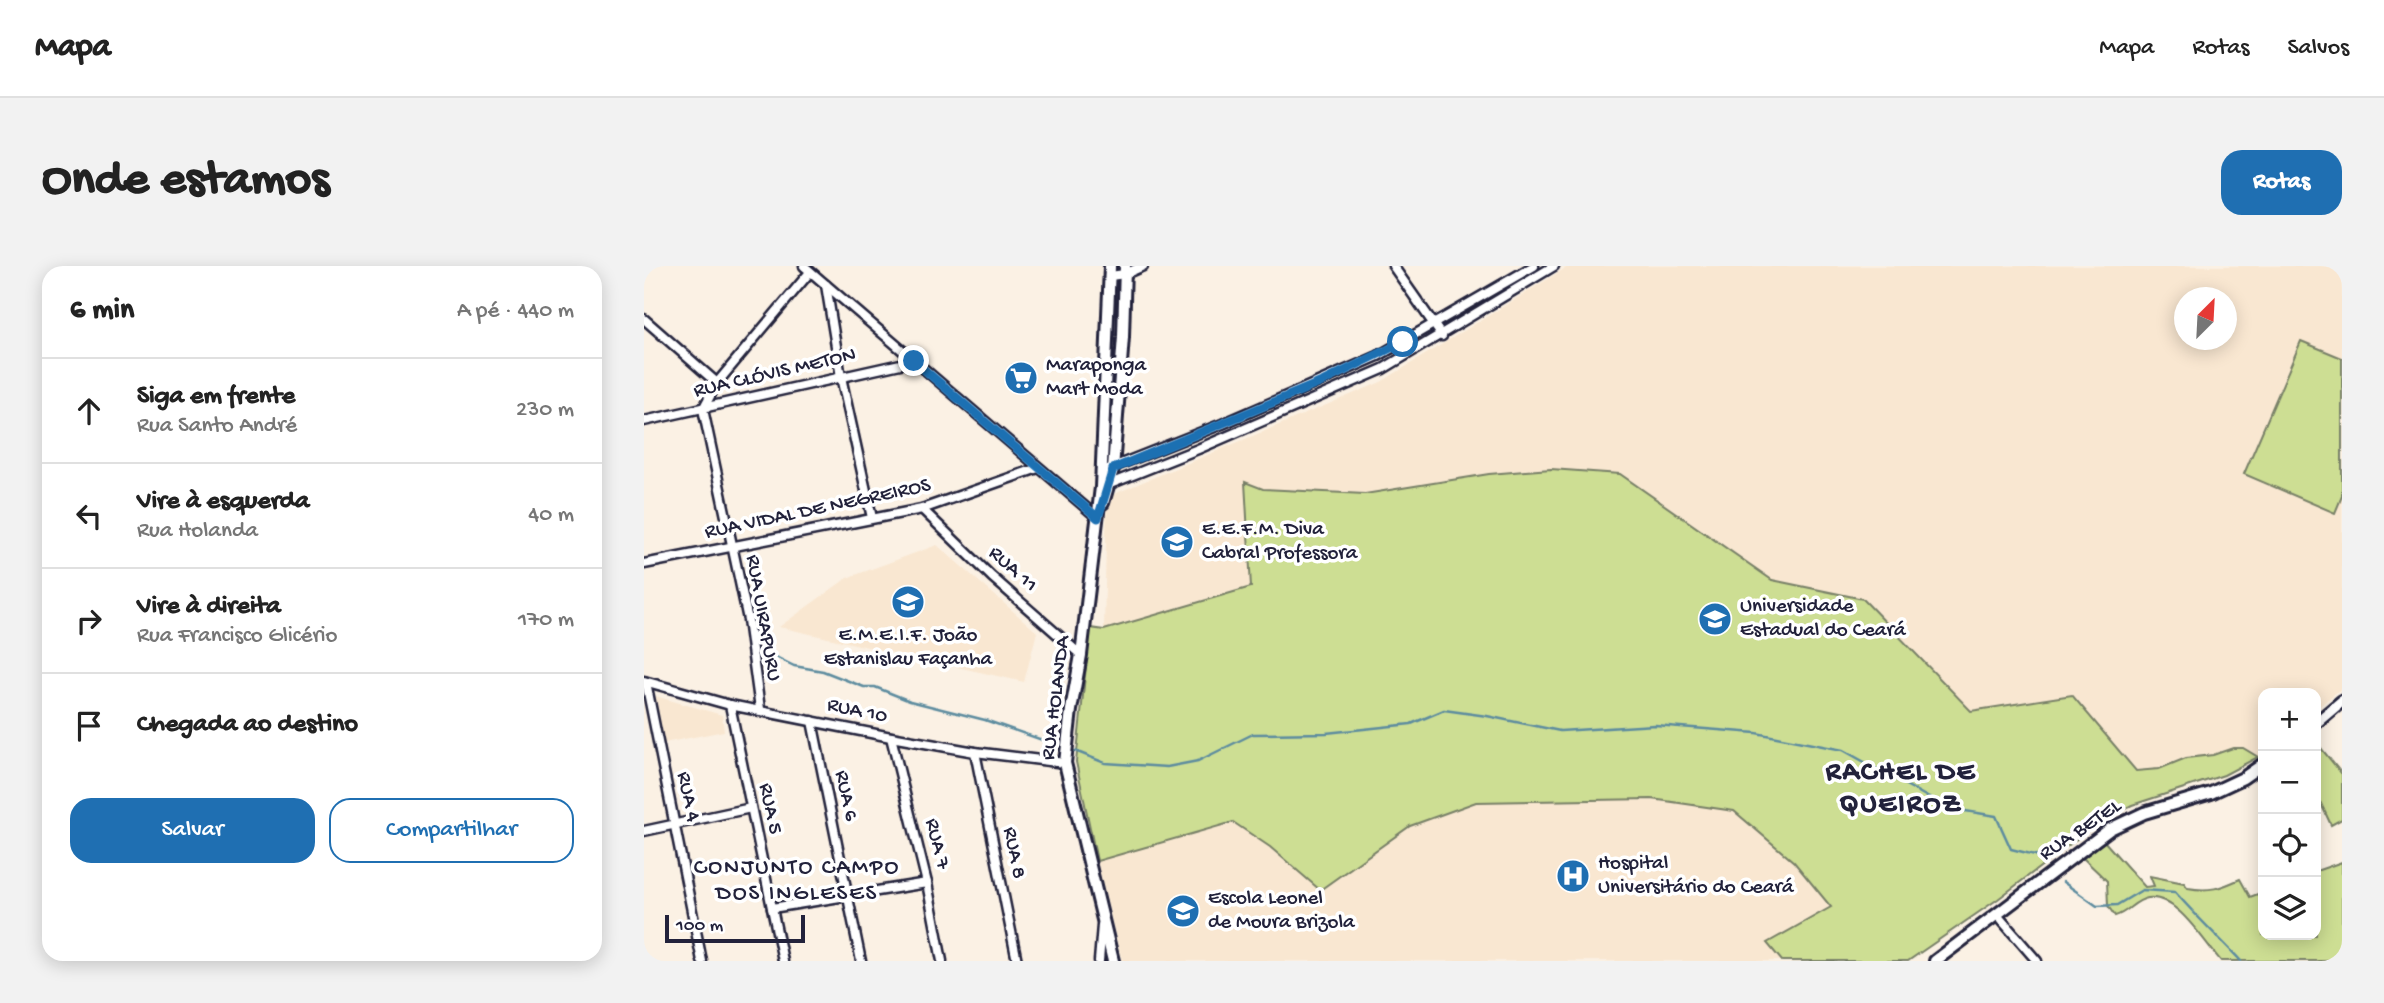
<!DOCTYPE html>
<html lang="pt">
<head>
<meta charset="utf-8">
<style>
  body { margin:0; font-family:"Gochi Hand",sans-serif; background:#f2f2f2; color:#222 }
  .controls { position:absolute; right:21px; bottom:21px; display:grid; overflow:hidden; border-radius:14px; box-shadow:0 4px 18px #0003 }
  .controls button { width:63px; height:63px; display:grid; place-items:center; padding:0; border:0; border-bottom:2px solid #e0e0e0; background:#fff; color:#222; font:35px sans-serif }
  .compass { position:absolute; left:1530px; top:21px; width:63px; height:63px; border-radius:50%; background:#fff; box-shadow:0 4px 18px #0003; rotate:24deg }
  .scale { position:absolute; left:21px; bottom:18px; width:140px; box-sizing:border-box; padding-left:7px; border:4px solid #22223b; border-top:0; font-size:19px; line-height:24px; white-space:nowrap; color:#22223b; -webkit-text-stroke:5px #fff; paint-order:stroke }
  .stop { position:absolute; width:21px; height:21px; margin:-16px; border:5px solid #1f6fb2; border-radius:50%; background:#fff }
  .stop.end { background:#1f6fb2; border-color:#fff; box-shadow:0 2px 7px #0008 }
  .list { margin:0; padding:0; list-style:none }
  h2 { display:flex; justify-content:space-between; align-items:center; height:91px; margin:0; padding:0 28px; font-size:30px }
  h2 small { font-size:23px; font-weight:400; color:#767676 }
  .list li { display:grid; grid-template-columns:46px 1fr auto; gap:21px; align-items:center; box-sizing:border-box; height:105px; padding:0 28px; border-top:2px solid #e0e0e0 }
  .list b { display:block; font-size:26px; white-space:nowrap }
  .list p { margin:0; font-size:23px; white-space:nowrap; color:#767676 }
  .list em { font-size:23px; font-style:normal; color:#767676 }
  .actions { display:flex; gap:14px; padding:21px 28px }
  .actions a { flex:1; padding:16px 0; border:2px solid #1f6fb2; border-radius:21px; text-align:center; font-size:24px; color:#1f6fb2 }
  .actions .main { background:#1f6fb2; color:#fff }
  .icon { flex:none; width:38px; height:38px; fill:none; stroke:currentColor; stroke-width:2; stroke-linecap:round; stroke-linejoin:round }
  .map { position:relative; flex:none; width:1698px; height:695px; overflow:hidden; border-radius:21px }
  header { display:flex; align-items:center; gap:42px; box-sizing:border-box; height:98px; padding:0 35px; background:#fff; border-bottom:2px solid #e0e0e0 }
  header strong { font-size:33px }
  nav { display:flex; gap:38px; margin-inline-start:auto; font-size:24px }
  .intro { display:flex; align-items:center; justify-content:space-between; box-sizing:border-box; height:168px; padding:0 42px }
  h1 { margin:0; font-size:49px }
  .button { padding:18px 32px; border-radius:21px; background:#1f6fb2; color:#fff; font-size:24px; font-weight:700 }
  main { display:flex; gap:42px; padding:0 42px }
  aside { flex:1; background:#fff; border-radius:21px; box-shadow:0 4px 18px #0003 }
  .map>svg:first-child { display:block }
  .built { fill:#f9e7d1; fill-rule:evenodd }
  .green { fill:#cdde93; stroke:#788067; stroke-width:2 }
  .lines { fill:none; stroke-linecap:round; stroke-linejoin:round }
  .stream { stroke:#5d8c9f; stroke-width:2.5 }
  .street-casing { stroke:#22223b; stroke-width:13 }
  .secondary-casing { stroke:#22223b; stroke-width:16 }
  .street { stroke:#fff; stroke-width:8 }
  .secondary { stroke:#fff; stroke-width:10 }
  .route { stroke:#1f6fb2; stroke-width:9 }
  .labels { text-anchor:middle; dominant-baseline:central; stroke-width:7; stroke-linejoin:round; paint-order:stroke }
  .poi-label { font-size:21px; fill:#22223b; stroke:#fff; text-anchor:start }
  .street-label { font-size:21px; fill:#22223b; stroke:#fff }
  .neighbourhood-label { font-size:23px; letter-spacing:2px; fill:#22223b; stroke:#fff }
  .district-label { font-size:28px; font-weight:bold; letter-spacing:2px; fill:#22223b; stroke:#fff }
</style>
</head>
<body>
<header>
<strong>Mapa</strong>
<nav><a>Mapa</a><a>Rotas</a><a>Salvos</a></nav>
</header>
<div class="intro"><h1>Onde estamos</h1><a class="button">Rotas</a></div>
<main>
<aside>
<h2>6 min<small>A pé · 440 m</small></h2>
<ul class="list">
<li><svg class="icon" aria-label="ahead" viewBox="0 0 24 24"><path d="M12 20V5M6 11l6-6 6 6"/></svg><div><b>Siga em frente</b><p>Rua Santo André</p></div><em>230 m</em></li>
<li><svg class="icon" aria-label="left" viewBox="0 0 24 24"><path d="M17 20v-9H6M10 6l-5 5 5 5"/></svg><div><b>Vire à esquerda</b><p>Rua Holanda</p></div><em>40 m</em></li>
<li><svg class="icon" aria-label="right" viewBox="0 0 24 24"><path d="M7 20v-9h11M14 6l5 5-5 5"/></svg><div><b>Vire à direita</b><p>Rua Francisco Glicério</p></div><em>170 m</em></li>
<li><svg class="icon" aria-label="arrive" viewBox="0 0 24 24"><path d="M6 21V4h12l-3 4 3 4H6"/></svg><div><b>Chegada ao destino</b></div></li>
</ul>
<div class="actions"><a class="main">Salvar</a><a>Compartilhar</a></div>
</aside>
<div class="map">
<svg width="1698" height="695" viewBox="0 0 1698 695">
  <rect width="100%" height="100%" fill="#fbf1e4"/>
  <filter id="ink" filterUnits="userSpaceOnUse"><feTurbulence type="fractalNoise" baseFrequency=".0143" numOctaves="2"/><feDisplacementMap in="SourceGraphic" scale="14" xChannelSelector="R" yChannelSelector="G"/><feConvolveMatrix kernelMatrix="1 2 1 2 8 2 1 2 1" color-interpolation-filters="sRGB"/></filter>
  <g filter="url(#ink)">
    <g class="built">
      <path d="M 925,0 L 1698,0 L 1698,422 L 1672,443 L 1672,427 L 1619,427 L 1619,487 L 1614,491 L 1580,509 L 1488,539 L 1466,550 L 1442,566 L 1354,633 L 1264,695 L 478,695 L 453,595 L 432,496 L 446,362 L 460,363 L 463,231 L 737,116 ZM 1540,32 L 1582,32 L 1582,74 L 1540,74 Z"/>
      <path d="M 293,279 L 393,366 L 380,416 L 135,361 L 203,312 Z"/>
      <path d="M 11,430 L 78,449 L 80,465 L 20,477 Z"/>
    </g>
    <g class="green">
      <path d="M 1657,75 L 1698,92 L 1698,230 L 1691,247 L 1600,208 Z"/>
      <path d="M 907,203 L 976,208 L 1128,314 L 1219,333 L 1327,445 L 1428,429 L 1492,505 L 1515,503 L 1542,492 L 1569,489 L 1589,482 L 1599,482 L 1614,491 L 1580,509 L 1488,539 L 1466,550 L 1442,566 L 1354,633 L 1264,695 L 1138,695 L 1123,677 L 1187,641 L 1150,596 L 1090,545 L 1008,533 L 832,536 L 766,560 L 676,624 L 626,581 L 589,556 L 453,595 L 432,496 L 446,362 L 460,364 L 607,321 L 601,216 L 619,223 L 721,228 L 845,208 Z"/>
      <path d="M 1672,476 L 1698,508 L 1698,553 L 1687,559 L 1672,527 Z"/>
      <path d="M 1460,575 L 1501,621 L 1510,620 L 1506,610 L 1540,617 L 1544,622 C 1565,626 1577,622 1596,613 L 1606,631 L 1619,626 L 1619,669 L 1672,669 L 1672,605 L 1698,596 L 1698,695 L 1577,695 C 1560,676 1532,628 1504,632 C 1490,634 1484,647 1471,650 L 1464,640 L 1463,615 L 1439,592 Z"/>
    </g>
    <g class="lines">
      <g class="stream">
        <path d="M 130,390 L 150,400 L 179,405 L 220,421 L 231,421 L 266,435 L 341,454 L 404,476"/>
        <path d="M 431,485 L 461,497 L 523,501 L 554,495 L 609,468 L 682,467 L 767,458 L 800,444 L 843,450 L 916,465 L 1011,459 L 1112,467 L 1199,484 L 1303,542 L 1352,550 L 1367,583 L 1399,591"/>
        <path d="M 1419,616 L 1453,640 L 1473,639 L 1498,624 L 1531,626 C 1552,650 1575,672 1597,695"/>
      </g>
      <defs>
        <g id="street">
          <path d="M 160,0 L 454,252"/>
          <path d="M 749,0 L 798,70"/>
          <path d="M 466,10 L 481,8 L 499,0"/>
          <path d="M 182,19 L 197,111 L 228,252"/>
          <path d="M 0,53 L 73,117"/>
          <path d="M 59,143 L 104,354 L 116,443"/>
          <path d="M 59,143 L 73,117 L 166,6"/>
          <path d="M 0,155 L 270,95"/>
          <path d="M 464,203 L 578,158 L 734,90 L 890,0"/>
          <path d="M 461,220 L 554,183 L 739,103 L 910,0"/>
          <path d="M 278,243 L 348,311 L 437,389"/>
          <path d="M 0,298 L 278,243 L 394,202"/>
          <path d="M 0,415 L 86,439 L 247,471 L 331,486 L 421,497"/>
          <path d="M 2,416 L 58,695"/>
          <path d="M 86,439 L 139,695"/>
          <path d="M 168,455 L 217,695"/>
          <path d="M 247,471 L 283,617 L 298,695"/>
          <path d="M 331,486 L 373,695"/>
          <path d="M 0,565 L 107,542"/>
          <path d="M 128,642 L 283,617"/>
          <path d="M 1354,650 L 1393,695"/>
          <path d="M 455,695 L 458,659"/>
        </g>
        <g id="secondary">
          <path d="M 466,0 L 457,221 L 437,389 L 427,444 L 421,497 L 469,695"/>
          <path d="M 459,237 L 469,203 L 479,71 L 481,0"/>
          <path d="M 1672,457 L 1698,435"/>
          <path d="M 1291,695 L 1466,563 L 1500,547 L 1567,527 L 1599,512 L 1619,498"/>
        </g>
      </defs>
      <use href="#street" class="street-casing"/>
      <use href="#secondary" class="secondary-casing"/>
      <use href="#street" class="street"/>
      <use href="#secondary" class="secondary"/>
    </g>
  </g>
  <g class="lines" filter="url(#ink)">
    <path class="route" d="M 270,95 L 454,252 L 469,203 L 678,116 L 759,76"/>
  </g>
  <defs>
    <symbol id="supermarket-disc" viewBox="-11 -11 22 22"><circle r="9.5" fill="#1f6fb2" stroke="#fff"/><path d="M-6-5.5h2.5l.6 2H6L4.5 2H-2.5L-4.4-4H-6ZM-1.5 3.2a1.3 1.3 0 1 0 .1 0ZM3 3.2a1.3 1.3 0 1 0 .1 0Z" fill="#fff"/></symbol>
    <symbol id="school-disc" viewBox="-11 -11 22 22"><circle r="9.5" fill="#1f6fb2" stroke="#fff"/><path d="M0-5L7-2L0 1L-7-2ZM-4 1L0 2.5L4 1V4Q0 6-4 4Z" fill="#fff"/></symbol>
    <symbol id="university-disc" viewBox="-11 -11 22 22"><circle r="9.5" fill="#1f6fb2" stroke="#fff"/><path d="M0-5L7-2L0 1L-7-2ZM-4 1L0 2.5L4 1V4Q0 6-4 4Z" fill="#fff"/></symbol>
    <symbol id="hospital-disc" viewBox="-11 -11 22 22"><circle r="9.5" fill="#1f6fb2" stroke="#fff"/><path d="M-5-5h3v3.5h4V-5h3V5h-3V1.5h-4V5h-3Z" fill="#fff"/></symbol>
  </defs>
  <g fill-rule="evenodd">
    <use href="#supermarket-disc" x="358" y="93" width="38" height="38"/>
    <use href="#school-disc" x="514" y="257" width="38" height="38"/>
    <use href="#school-disc" x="245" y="317" width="38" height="38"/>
    <use href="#university-disc" x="1052" y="334" width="38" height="38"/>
    <use href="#hospital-disc" x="910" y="591" width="38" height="38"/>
    <use href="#school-disc" x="520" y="626" width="38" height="38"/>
  </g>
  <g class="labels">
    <g class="poi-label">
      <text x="402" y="100">Maraponga<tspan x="402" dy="24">Mart Moda</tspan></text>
      <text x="558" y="264">E.E.F.M. Diva<tspan x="558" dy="24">Cabral Professora</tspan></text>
      <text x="1096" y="341">Universidade<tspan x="1096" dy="24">Estadual do Ceará</tspan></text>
      <text x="264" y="370" text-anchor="middle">E.M.E.I.F. João<tspan x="264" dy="24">Estanislau Façanha</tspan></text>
      <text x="954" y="598">Hospital<tspan x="954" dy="24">Universitário do Ceará</tspan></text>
      <text x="564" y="633">Escola Leonel<tspan x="564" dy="24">de Moura Brizola</tspan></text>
    </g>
    <g class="street-label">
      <text transform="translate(131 108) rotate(-13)">RUA CLÓVIS METON</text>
      <text transform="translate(174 244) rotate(-12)">RUA VIDAL DE NEGREIROS</text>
      <text transform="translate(368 304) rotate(42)">RUA 11</text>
      <text transform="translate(118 352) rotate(80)">RUA UIRAPURU</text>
      <text transform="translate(413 432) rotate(-83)">RUA HOLANDA</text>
      <text transform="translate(213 446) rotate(12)">RUA 10</text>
      <text transform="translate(201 530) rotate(78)">RUA 6</text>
      <text transform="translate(43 531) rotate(78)">RUA 4</text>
      <text transform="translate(125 543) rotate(78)">RUA 5</text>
      <text transform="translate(1437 565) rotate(-34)">RUA BETEL</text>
      <text transform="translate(292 578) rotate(76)">RUA 7</text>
      <text transform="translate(369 587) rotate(79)">RUA 8</text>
    </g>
    <g class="neighbourhood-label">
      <text x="153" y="602">CONJUNTO CAMPO<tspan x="153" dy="26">DOS INGLESES</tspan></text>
    </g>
    <g class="district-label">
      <text x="1257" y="507">RACHEL DE<tspan x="1257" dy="32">QUEIROZ</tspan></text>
    </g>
  </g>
</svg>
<div class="controls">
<button>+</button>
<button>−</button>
<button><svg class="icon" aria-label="locate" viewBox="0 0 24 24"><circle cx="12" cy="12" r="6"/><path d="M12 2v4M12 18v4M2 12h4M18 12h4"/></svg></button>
<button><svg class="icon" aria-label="layers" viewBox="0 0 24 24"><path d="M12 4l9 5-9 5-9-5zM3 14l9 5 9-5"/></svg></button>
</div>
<svg class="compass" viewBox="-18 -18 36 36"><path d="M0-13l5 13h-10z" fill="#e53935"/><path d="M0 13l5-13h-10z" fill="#767676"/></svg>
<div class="scale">100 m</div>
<div class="stop" style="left:759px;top:76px"></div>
<div class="stop end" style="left:270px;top:95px"></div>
</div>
</main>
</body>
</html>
